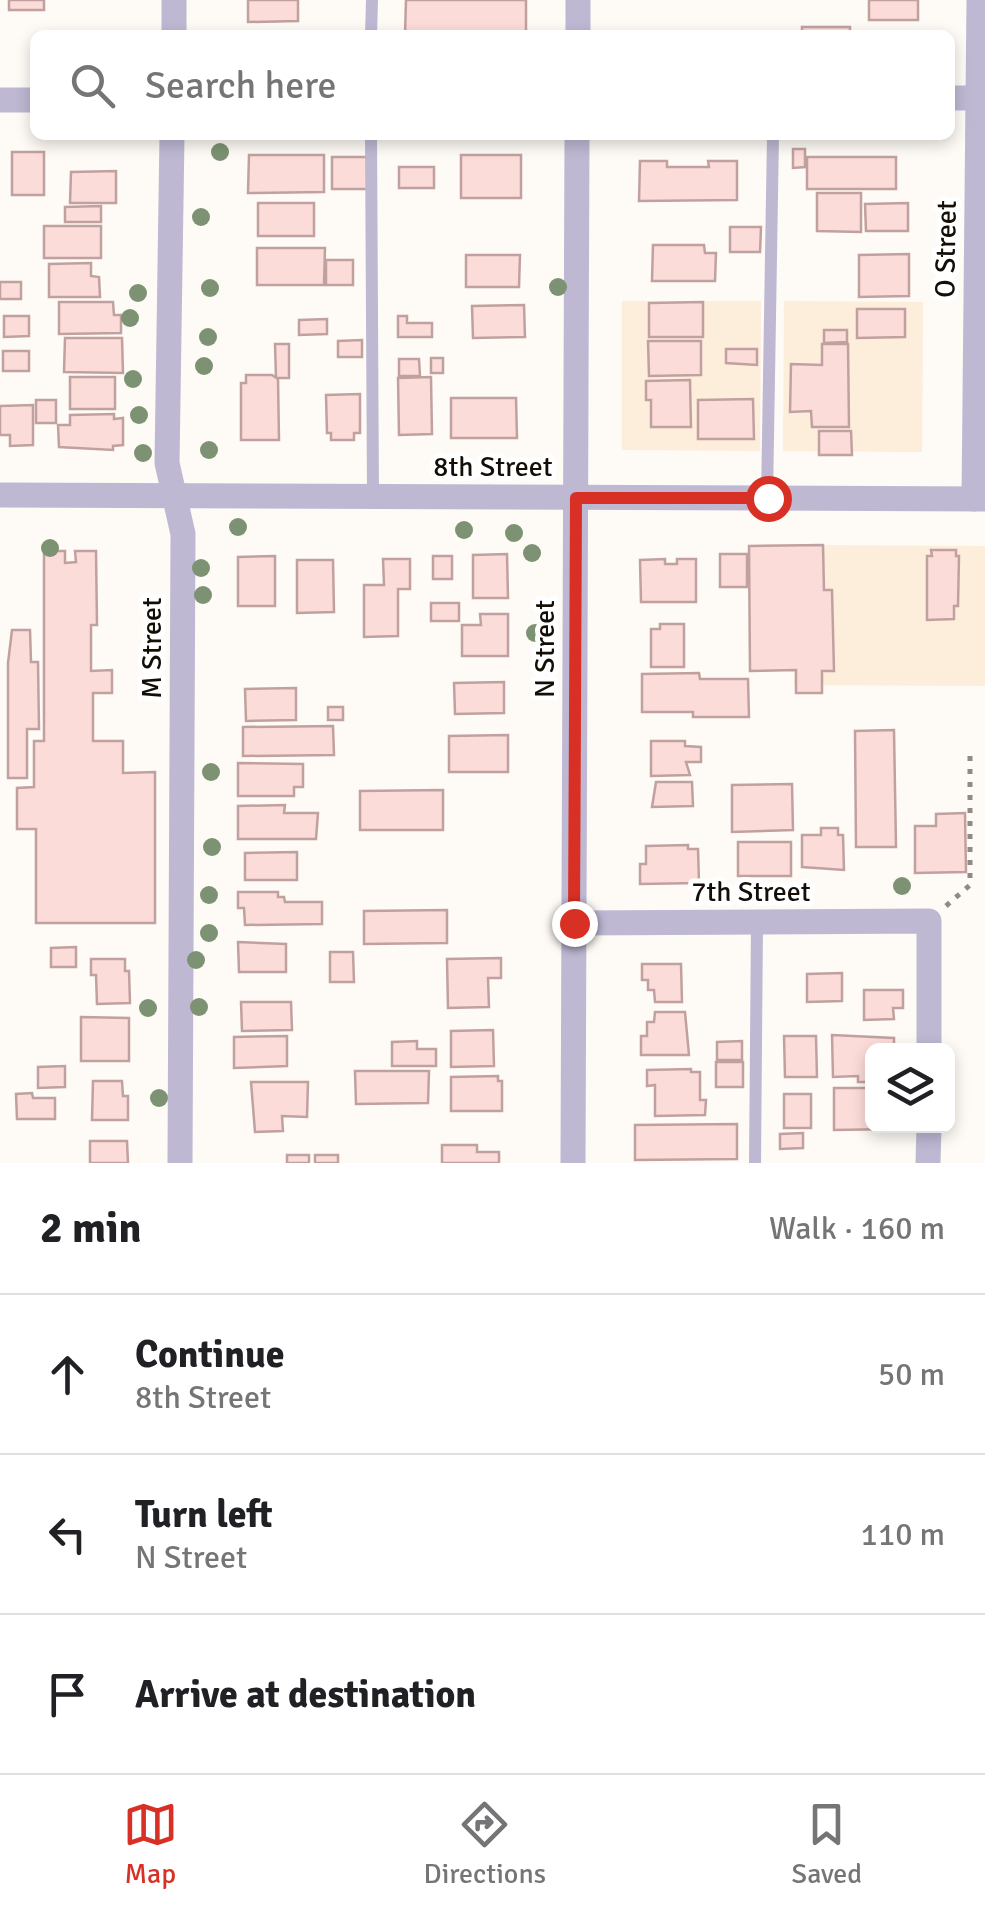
<!DOCTYPE html>
<html lang="en">
<head>
<meta charset="utf-8">
<style>
  body { margin:0; font-family:Signika,sans-serif; background:#f6f6f6; color:#202124 }
  .controls { position:absolute; right:30px; bottom:30px; display:grid; overflow:hidden; border-radius:15px; box-shadow:0 5px 15px #0003 }
  .controls button { width:90px; height:90px; display:grid; place-items:center; padding:0; border:0; border-bottom:2px solid #e0e0e0; background:#fff; color:#202124; font:50px sans-serif }
  .stop { position:absolute; width:30px; height:30px; margin:-22px; border:8px solid #d93025; border-radius:50%; background:#fff }
  .stop.end { background:#d93025; border-color:#fff; box-shadow:0 2px 10px #0008 }
  .list { margin:0; padding:0; list-style:none }
  h2 { display:flex; justify-content:space-between; align-items:center; height:130px; margin:0; padding:0 40px; font-size:42px }
  h2 small { font-size:32px; font-weight:400; color:#757577 }
  .list li { display:grid; grid-template-columns:65px 1fr auto; gap:30px; align-items:center; box-sizing:border-box; height:160px; padding:0 40px; border-top:2px solid #e0e0e0 }
  .list b { display:block; font-size:38px; white-space:nowrap }
  .list p { margin:0; font-size:32px; white-space:nowrap; color:#757577 }
  .list em { font-size:32px; font-style:normal; color:#757577 }
  .icon { flex:none; width:55px; height:55px; fill:none; stroke:currentColor; stroke-width:2; stroke-linecap:round; stroke-linejoin:round }
  .map { position:relative; flex:none; width:985px; height:1163px; overflow:hidden }
  .search { position:absolute; background:#fff; box-shadow:0 5px 15px #0003; left:30px; right:30px; top:30px; height:110px; display:flex; align-items:center; gap:25px; box-sizing:border-box; padding:0 35px; border-radius:15px; color:#757577; font-size:38px }
  .sheet { height:610px; background:#fff }
  nav { display:flex; justify-content:space-around; align-items:center; box-sizing:border-box; height:140px; border-top:2px solid #e0e0e0; background:#fff; font-size:28px; color:#757577 }
  nav a { display:grid; justify-items:center; gap:5px }
  nav .on { color:#d93025 }
  .map>svg:first-child { display:block }
  .built { fill:#fdeddb }
  .building { fill:#fbdcd9; stroke:#c1a19f; stroke-width:2.5 }
  .lines { fill:none; stroke-linecap:round; stroke-linejoin:round }
  .path { stroke:#8f8a84; stroke-width:5; stroke-dasharray:5 8; stroke-linecap:butt }
  .service { stroke:#beb8d3; stroke-width:12 }
  .minor { stroke:#beb8d3; stroke-width:25 }
  .tree { fill:#7d9272 }
  .route { stroke:#d93025; stroke-width:12 }
  .labels { text-anchor:middle; dominant-baseline:central; stroke-width:10; stroke-linejoin:round; paint-order:stroke }
  .street-label { font-size:28px; fill:#150e07; stroke:#fff }
</style>
</head>
<body>
<div class="map">
<svg width="985" height="1163" viewBox="0 0 985 1163">
  <rect width="100%" height="100%" fill="#fefaf5"/>
  <g class="built">
    <path d="M 622,301 L 761,301 L 760,451 L 622,450 Z"/>
    <path d="M 784,301 L 923,302 L 922,452 L 783,451 Z"/>
    <path d="M 795,545 L 985,546 L 985,686 L 794,685 Z"/>
  </g>
  <g class="building">
    <rect x="9" y="0" width="35" height="10"/>
    <path d="M 248,0 L 298,0 L 298,21 L 248,22 Z"/>
    <path d="M 406,0 L 526,0 L 526,35 L 405,35 Z"/>
    <rect x="869" y="0" width="49" height="20"/>
    <rect x="802" y="27" width="48" height="8"/>
    <path d="M 793,149 L 805,149 L 805,167 L 793,168 Z"/>
    <rect x="12" y="152" width="32" height="43"/>
    <path d="M 249,155 L 324,155 L 324,192 L 248,193 Z"/>
    <rect x="461" y="155" width="60" height="43"/>
    <rect x="332" y="157" width="37" height="32"/>
    <rect x="807" y="157" width="89" height="32"/>
    <path d="M 640,161 L 667,161 L 667,167 L 709,167 L 708,161 L 737,161 L 737,200 L 639,201 Z"/>
    <rect x="399" y="167" width="35" height="21"/>
    <path d="M 116,171 L 116,203 L 70,203 L 71,172 Z"/>
    <path d="M 817,193 L 861,193 L 861,232 L 817,231 Z"/>
    <rect x="258" y="203" width="56" height="33"/>
    <path d="M 908,203 L 908,231 L 866,231 L 865,204 Z"/>
    <path d="M 101,206 L 101,222 L 65,222 L 65,207 Z"/>
    <rect x="44" y="226" width="57" height="32"/>
    <path d="M 730,227 L 761,227 L 760,252 L 730,252 Z"/>
    <path d="M 653,245 L 704,245 L 705,253 L 716,253 L 715,281 L 652,281 Z"/>
    <path d="M 257,248 L 325,248 L 324,285 L 257,285 Z"/>
    <path d="M 909,254 L 909,296 L 859,297 L 859,255 Z"/>
    <path d="M 466,255 L 520,255 L 519,287 L 466,287 Z"/>
    <rect x="326" y="260" width="27" height="25"/>
    <path d="M 91,263 L 91,276 L 99,277 L 100,297 L 49,297 L 49,264 Z"/>
    <rect x="0" y="282" width="21" height="17"/>
    <path d="M 59,302 L 113,302 L 114,315 L 121,315 L 121,333 L 59,334 Z"/>
    <path d="M 703,302 L 703,337 L 649,337 L 649,303 Z"/>
    <path d="M 524,305 L 525,337 L 473,338 L 472,306 Z"/>
    <path d="M 857,309 L 905,309 L 905,337 L 857,338 Z"/>
    <path d="M 4,316 L 29,316 L 29,336 L 4,337 Z"/>
    <path d="M 398,316 L 407,316 L 407,323 L 432,323 L 432,337 L 398,337 Z"/>
    <path d="M 327,319 L 327,334 L 299,335 L 299,320 Z"/>
    <path d="M 824,330 L 847,330 L 847,342 L 824,343 Z"/>
    <path d="M 65,338 L 122,338 L 123,373 L 64,372 Z"/>
    <path d="M 362,340 L 362,357 L 338,357 L 338,341 Z"/>
    <path d="M 648,341 L 701,341 L 701,375 L 649,376 Z"/>
    <path d="M 275,344 L 289,344 L 289,378 L 276,378 Z"/>
    <path d="M 822,344 L 848,344 L 849,427 L 812,427 L 811,411 L 790,412 L 791,364 L 822,365 Z"/>
    <path d="M 726,349 L 757,349 L 757,365 L 726,363 Z"/>
    <rect x="3" y="351" width="26" height="20"/>
    <rect x="431" y="358" width="12" height="15"/>
    <path d="M 399,359 L 419,359 L 420,376 L 399,376 Z"/>
    <path d="M 246,375 L 272,375 L 278,379 L 279,440 L 241,440 L 241,383 L 246,383 Z"/>
    <rect x="70" y="377" width="45" height="32"/>
    <path d="M 431,377 L 432,434 L 399,435 L 398,378 Z"/>
    <path d="M 690,380 L 691,427 L 651,427 L 651,400 L 646,400 L 646,381 Z"/>
    <path d="M 360,394 L 360,433 L 354,433 L 354,440 L 331,440 L 331,433 L 327,433 L 326,395 Z"/>
    <path d="M 451,398 L 516,398 L 517,438 L 451,438 Z"/>
    <path d="M 753,399 L 754,439 L 698,439 L 698,400 Z"/>
    <rect x="36" y="400" width="20" height="23"/>
    <path d="M 33,405 L 33,445 L 10,446 L 10,435 L 0,435 L 0,406 Z"/>
    <path d="M 114,414 L 114,419 L 123,418 L 123,445 L 113,446 L 113,450 L 59,447 L 58,425 L 70,425 L 70,415 Z"/>
    <path d="M 819,431 L 851,431 L 852,455 L 819,455 Z"/>
    <path d="M 823,545 L 824,590 L 832,590 L 834,671 L 822,671 L 822,693 L 796,693 L 796,670 L 750,671 L 749,546 Z"/>
    <path d="M 931,550 L 956,550 L 956,556 L 959,556 L 958,606 L 954,606 L 954,619 L 927,620 L 927,556 L 932,556 Z"/>
    <path d="M 44,551 L 65,551 L 65,563 L 76,562 L 75,551 L 96,551 L 97,625 L 91,625 L 91,671 L 112,670 L 112,693 L 93,693 L 93,741 L 123,741 L 123,773 L 155,772 L 155,923 L 36,923 L 36,829 L 17,829 L 17,788 L 34,787 L 34,741 L 44,741 Z"/>
    <path d="M 507,554 L 508,598 L 473,598 L 473,555 Z"/>
    <rect x="720" y="554" width="27" height="33"/>
    <path d="M 275,556 L 275,606 L 238,606 L 238,557 Z"/>
    <rect x="433" y="556" width="19" height="23"/>
    <path d="M 383,559 L 410,559 L 410,589 L 398,589 L 398,636 L 364,637 L 364,585 L 384,585 Z"/>
    <path d="M 665,559 L 665,564 L 677,564 L 677,559 L 696,559 L 696,602 L 641,602 L 640,560 Z"/>
    <path d="M 297,560 L 333,560 L 334,612 L 297,613 Z"/>
    <rect x="431" y="603" width="28" height="18"/>
    <path d="M 480,614 L 508,614 L 508,656 L 462,656 L 462,625 L 481,625 Z"/>
    <path d="M 660,624 L 684,624 L 684,667 L 651,667 L 651,629 L 660,629 Z"/>
    <path d="M 12,630 L 30,630 L 31,662 L 38,662 L 39,729 L 27,729 L 27,778 L 8,778 L 8,663 Z"/>
    <path d="M 699,673 L 700,679 L 748,679 L 749,717 L 693,717 L 693,712 L 642,712 L 642,674 Z"/>
    <path d="M 504,682 L 504,713 L 455,714 L 454,683 Z"/>
    <path d="M 296,688 L 296,720 L 246,721 L 245,689 Z"/>
    <rect x="328" y="707" width="15" height="13"/>
    <path d="M 333,726 L 334,755 L 243,756 L 243,727 Z"/>
    <path d="M 894,730 L 896,847 L 856,847 L 855,731 Z"/>
    <path d="M 508,735 L 508,772 L 449,772 L 449,736 Z"/>
    <path d="M 651,741 L 685,741 L 685,746 L 701,747 L 701,762 L 686,762 L 690,775 L 651,776 Z"/>
    <path d="M 238,763 L 303,764 L 303,787 L 294,787 L 294,796 L 238,796 Z"/>
    <path d="M 656,782 L 692,782 L 693,806 L 652,807 Z"/>
    <path d="M 792,784 L 793,830 L 732,832 L 732,785 Z"/>
    <path d="M 443,790 L 443,830 L 360,830 L 360,791 Z"/>
    <path d="M 285,805 L 284,813 L 318,813 L 316,839 L 238,839 L 238,806 Z"/>
    <path d="M 965,813 L 966,872 L 915,873 L 915,826 L 936,826 L 936,814 Z"/>
    <path d="M 821,828 L 838,828 L 838,835 L 843,835 L 844,870 L 802,867 L 802,835 L 821,835 Z"/>
    <rect x="738" y="842" width="53" height="34"/>
    <path d="M 688,845 L 688,849 L 698,849 L 699,883 L 640,884 L 640,864 L 646,864 L 646,846 Z"/>
    <path d="M 297,852 L 297,880 L 245,880 L 245,853 Z"/>
    <path d="M 238,892 L 278,892 L 278,897 L 284,897 L 285,902 L 322,902 L 322,924 L 245,925 L 244,908 L 238,908 Z"/>
    <path d="M 447,910 L 447,943 L 364,944 L 364,911 Z"/>
    <path d="M 238,942 L 286,944 L 286,972 L 239,972 Z"/>
    <path d="M 76,947 L 76,967 L 51,967 L 51,948 Z"/>
    <path d="M 330,952 L 353,952 L 354,982 L 330,982 Z"/>
    <path d="M 501,958 L 501,978 L 488,978 L 489,1007 L 448,1008 L 447,959 Z"/>
    <path d="M 91,959 L 125,959 L 125,971 L 129,971 L 130,1003 L 97,1004 L 96,975 L 91,975 Z"/>
    <path d="M 642,964 L 681,964 L 682,1002 L 655,1002 L 654,990 L 648,990 L 648,980 L 642,980 Z"/>
    <path d="M 842,973 L 842,1001 L 807,1002 L 807,974 Z"/>
    <path d="M 864,990 L 903,990 L 903,1008 L 893,1008 L 894,1019 L 864,1020 Z"/>
    <path d="M 241,1002 L 291,1002 L 292,1030 L 242,1031 Z"/>
    <path d="M 655,1012 L 685,1012 L 689,1055 L 641,1055 L 641,1036 L 647,1036 L 647,1022 L 654,1022 Z"/>
    <path d="M 81,1017 L 129,1018 L 129,1061 L 81,1061 Z"/>
    <path d="M 493,1030 L 494,1066 L 451,1067 L 451,1031 Z"/>
    <path d="M 832,1035 L 894,1038 L 894,1050 L 872,1050 L 872,1082 L 858,1082 L 858,1076 L 833,1077 Z"/>
    <path d="M 287,1036 L 287,1066 L 234,1068 L 234,1037 Z"/>
    <path d="M 784,1036 L 816,1036 L 817,1077 L 785,1077 Z"/>
    <path d="M 417,1041 L 417,1049 L 436,1049 L 436,1066 L 392,1066 L 392,1042 Z"/>
    <path d="M 742,1041 L 742,1060 L 717,1060 L 717,1042 Z"/>
    <rect x="716" y="1062" width="27" height="25"/>
    <path d="M 65,1066 L 65,1087 L 38,1088 L 38,1067 Z"/>
    <path d="M 691,1069 L 691,1072 L 700,1072 L 700,1100 L 706,1100 L 705,1115 L 655,1116 L 655,1085 L 647,1086 L 647,1070 Z"/>
    <path d="M 355,1071 L 429,1071 L 428,1103 L 356,1104 Z"/>
    <path d="M 498,1076 L 498,1081 L 502,1081 L 502,1111 L 451,1111 L 451,1077 Z"/>
    <path d="M 93,1081 L 122,1081 L 123,1096 L 128,1096 L 128,1120 L 92,1120 Z"/>
    <path d="M 251,1082 L 308,1082 L 307,1117 L 282,1116 L 283,1131 L 255,1132 Z"/>
    <path d="M 834,1088 L 872,1088 L 872,1126 L 895,1126 L 895,1129 L 834,1130 Z"/>
    <path d="M 32,1093 L 33,1098 L 55,1098 L 55,1119 L 17,1119 L 16,1094 Z"/>
    <rect x="784" y="1094" width="27" height="34"/>
    <path d="M 737,1124 L 737,1159 L 635,1160 L 635,1125 Z"/>
    <path d="M 803,1133 L 803,1148 L 780,1149 L 780,1134 Z"/>
    <path d="M 90,1141 L 127,1141 L 128,1163 L 90,1163 Z"/>
    <path d="M 442,1145 L 477,1145 L 477,1152 L 499,1152 L 499,1163 L 442,1163 Z"/>
    <rect x="287" y="1155" width="22" height="8"/>
    <rect x="315" y="1155" width="23" height="8"/>
  </g>
  <g class="lines">
    <path class="path" d="M 946,906 L 970,885 L 970,751"/>
    <g class="service">
      <path d="M 371,35 L 372,0"/>
      <path d="M 371,135 L 373,497"/>
      <path d="M 767,498 L 773,135"/>
      <path d="M 755,1163 L 757,922"/>
    </g>
    <g class="minor">
      <path d="M 174,35 L 174,0"/>
      <path d="M 578,35 L 578,0"/>
      <path d="M 950,98 L 985,98"/>
      <path d="M 0,100 L 35,100"/>
      <path d="M 172,135 L 167,463 L 183,534 L 180,1163"/>
      <path d="M 0,495 L 985,499"/>
      <path d="M 974,499 L 979,0"/>
      <path d="M 574,923 L 929,921 L 929,1050"/>
      <path d="M 573,1163 L 577,135"/>
      <path d="M 928,1163 L 929,1126"/>
    </g>
  </g>
  <g class="tree">
    <circle cx="220" cy="152" r="9"/>
    <circle cx="201" cy="217" r="9"/>
    <circle cx="558" cy="287" r="9"/>
    <circle cx="210" cy="288" r="9"/>
    <circle cx="138" cy="293" r="9"/>
    <circle cx="130" cy="318" r="9"/>
    <circle cx="208" cy="337" r="9"/>
    <circle cx="204" cy="366" r="9"/>
    <circle cx="133" cy="379" r="9"/>
    <circle cx="139" cy="415" r="9"/>
    <circle cx="209" cy="450" r="9"/>
    <circle cx="143" cy="453" r="9"/>
    <circle cx="238" cy="527" r="9"/>
    <circle cx="464" cy="530" r="9"/>
    <circle cx="514" cy="533" r="9"/>
    <circle cx="50" cy="548" r="9"/>
    <circle cx="532" cy="553" r="9"/>
    <circle cx="201" cy="568" r="9"/>
    <circle cx="203" cy="595" r="9"/>
    <circle cx="535" cy="633" r="9"/>
    <circle cx="211" cy="772" r="9"/>
    <circle cx="212" cy="847" r="9"/>
    <circle cx="902" cy="886" r="9"/>
    <circle cx="209" cy="895" r="9"/>
    <circle cx="209" cy="933" r="9"/>
    <circle cx="196" cy="960" r="9"/>
    <circle cx="199" cy="1007" r="9"/>
    <circle cx="148" cy="1008" r="9"/>
    <circle cx="159" cy="1098" r="9"/>
  </g>
  <g class="lines">
    <path class="route" d="M 574,923 L 576,498 L 768,498"/>
  </g>
  <g class="labels">
    <g class="street-label">
      <text transform="translate(946 249) rotate(-89)">O Street</text>
      <text x="493" y="467">8th Street</text>
      <text transform="translate(152 648) rotate(-90)">M Street</text>
      <text transform="translate(545 649) rotate(-90)">N Street</text>
      <text x="751" y="892">7th Street</text>
    </g>
  </g>
</svg>
<div class="controls">
<button><svg class="icon" aria-label="layers" viewBox="0 0 24 24"><path d="M12 4l9 5-9 5-9-5zM3 14l9 5 9-5"/></svg></button>
</div>
<div class="stop" style="left:768px;top:498px"></div>
<div class="stop end" style="left:574px;top:923px"></div>
<div class="search"><svg class="icon" aria-label="search" viewBox="0 0 24 24"><circle cx="10" cy="10" r="6"/><path d="M15 15l6 6"/></svg>Search here</div>
</div>
<section class="sheet">
<h2>2 min<small>Walk · 160 m</small></h2>
<ul class="list">
<li><svg class="icon" aria-label="ahead" viewBox="0 0 24 24"><path d="M12 20V5M6 11l6-6 6 6"/></svg><div><b>Continue</b><p>8th Street</p></div><em>50 m</em></li>
<li><svg class="icon" aria-label="left" viewBox="0 0 24 24"><path d="M17 20v-9H6M10 6l-5 5 5 5"/></svg><div><b>Turn left</b><p>N Street</p></div><em>110 m</em></li>
<li><svg class="icon" aria-label="arrive" viewBox="0 0 24 24"><path d="M6 21V4h12l-3 4 3 4H6"/></svg><div><b>Arrive at destination</b></div></li>
</ul>
</section>
<nav>
<a class="on"><svg class="icon" aria-label="map" viewBox="0 0 24 24"><path d="M3 6l6-2 6 2 6-2v14l-6 2-6-2-6 2zM9 4v14M15 6v14"/></svg>Map</a>
<a><svg class="icon" aria-label="directions" viewBox="0 0 24 24"><path d="M12 3l9 9-9 9-9-9zM9 14v-3h6M13 9l2 2-2 2"/></svg>Directions</a>
<a><svg class="icon" aria-label="saved" viewBox="0 0 24 24"><path d="M7 4h10v16l-5-4-5 4z"/></svg>Saved</a>
</nav>
</body>
</html>
